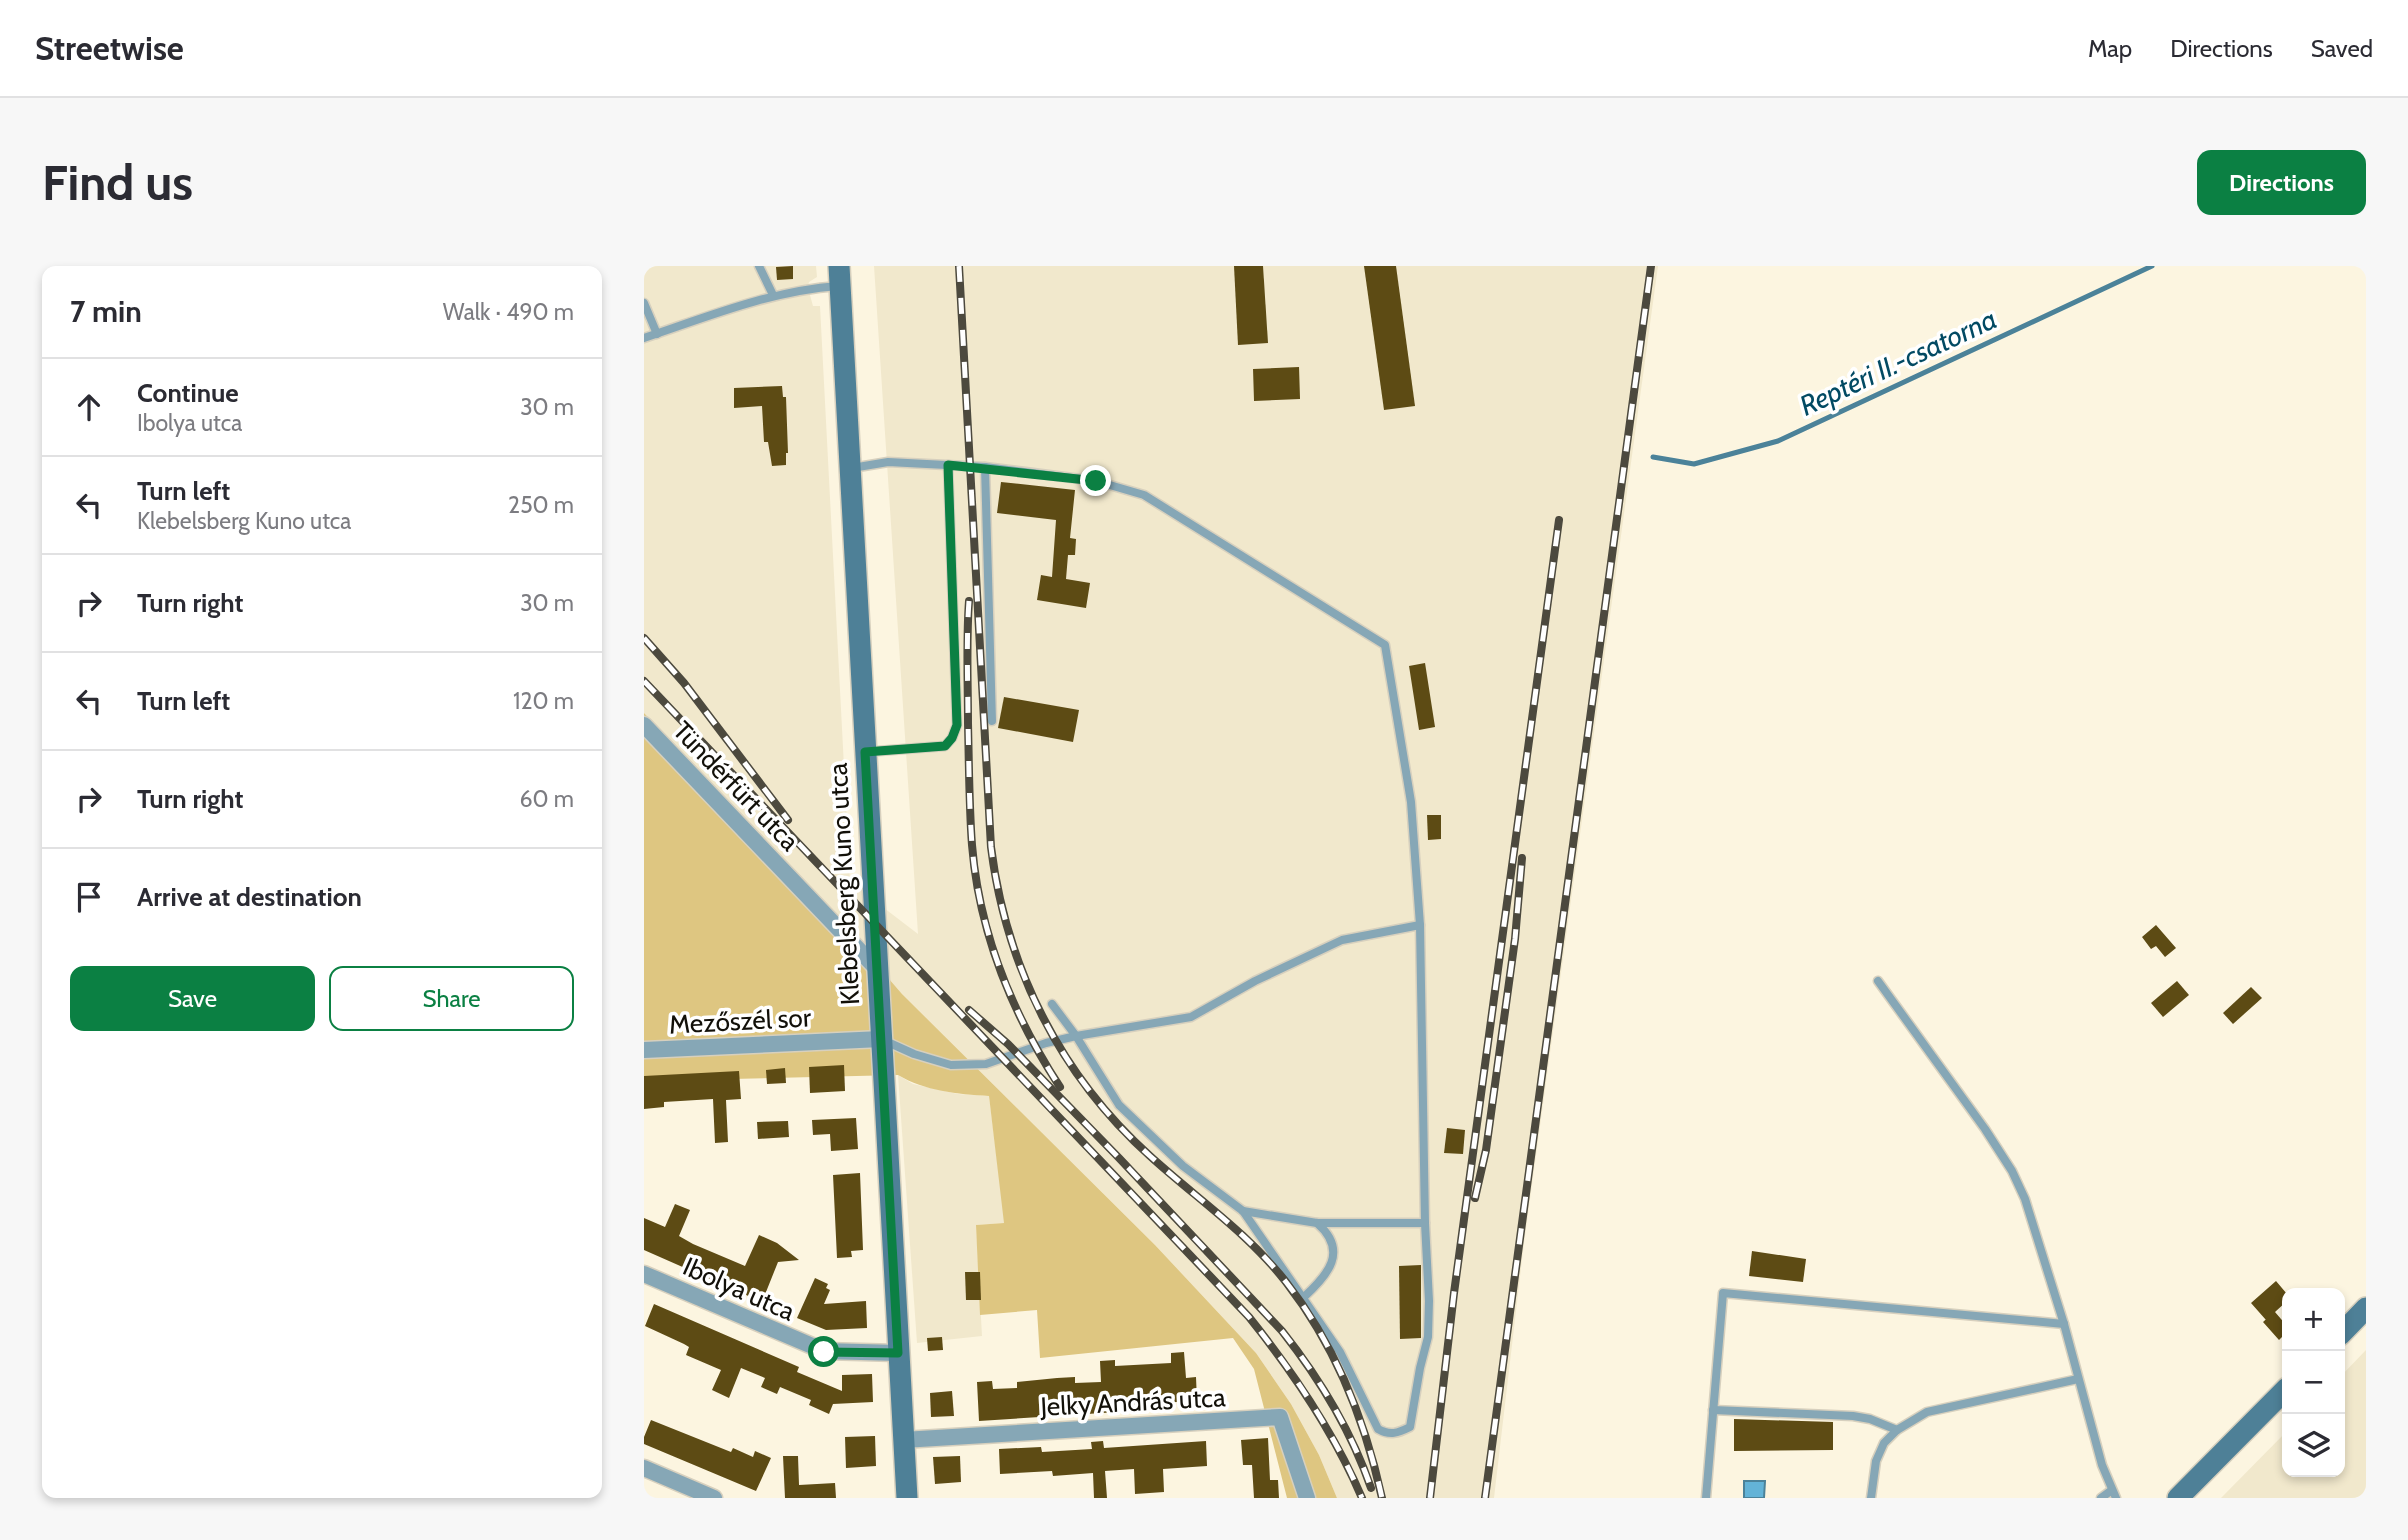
<!DOCTYPE html>
<html lang="en">
<head>
<meta charset="utf-8">
<style>
  body { margin:0; font-family:Cabin,sans-serif; background:#f7f7f7; color:#2b2b33 }
  .controls { position:absolute; right:21px; bottom:21px; display:grid; overflow:hidden; border-radius:14px; box-shadow:0 4px 10px #0003 }
  .controls button { width:63px; height:63px; display:grid; place-items:center; padding:0; border:0; border-bottom:2px solid #e1e1e2; background:#fff; color:#2b2b33; font:35px sans-serif }
  .stop { position:absolute; width:21px; height:21px; margin:-16px; border:5px solid #0b8043; border-radius:50%; background:#fff }
  .stop.end { background:#0b8043; border-color:#fff; box-shadow:0 2px 7px #0008 }
  .list { margin:0; padding:0; list-style:none }
  h2 { display:flex; justify-content:space-between; align-items:center; height:91px; margin:0; padding:0 28px; font-size:30px }
  h2 small { font-size:23px; font-weight:400; color:#7c7c81 }
  .list li { display:grid; grid-template-columns:46px 1fr auto; gap:21px; align-items:center; box-sizing:border-box; height:98px; padding:0 28px; border-top:2px solid #e1e1e2 }
  .list b { display:block; font-size:26px; white-space:nowrap }
  .list p { margin:0; font-size:23px; white-space:nowrap; color:#7c7c81 }
  .list em { font-size:23px; font-style:normal; color:#7c7c81 }
  .actions { display:flex; gap:14px; padding:21px 28px }
  .actions a { flex:1; padding:16px 0; border:2px solid #0b8043; border-radius:14px; text-align:center; font-size:24px; color:#0b8043 }
  .actions .main { background:#0b8043; color:#fff }
  .icon { flex:none; width:38px; height:38px; fill:none; stroke:currentColor; stroke-width:2; stroke-linecap:round; stroke-linejoin:round }
  .map { position:relative; flex:none; width:1722px; height:1232px; overflow:hidden; border-radius:14px }
  header { display:flex; align-items:center; gap:42px; box-sizing:border-box; height:98px; padding:0 35px; background:#fff; border-bottom:2px solid #e1e1e2 }
  header strong { font-size:33px }
  nav { display:flex; gap:38px; margin-inline-start:auto; font-size:24px }
  .intro { display:flex; align-items:center; justify-content:space-between; box-sizing:border-box; height:168px; padding:0 42px }
  h1 { margin:0; font-size:49px }
  .button { padding:18px 32px; border-radius:14px; background:#0b8043; color:#fff; font-size:24px; font-weight:700 }
  main { display:flex; gap:42px; padding:0 42px }
  aside { flex:1; background:#fff; border-radius:14px; box-shadow:0 4px 10px #0003 }
  .map>svg:first-child { display:block }
  .built { fill:#f1e8cc }
  .green { fill:#dec681 }
  .water { fill:#63b3d7; stroke:#4b8299; stroke-width:2 }
  .lines { fill:none; stroke-linecap:round; stroke-linejoin:round }
  .stream { stroke:#4b8299; stroke-width:5 }
  .building { fill:#5d4b14 }
  .lane-casing { stroke:#d7d0be; stroke-width:11 }
  .street-casing { stroke:#d7d0be; stroke-width:19 }
  .secondary-casing { stroke:#d7d0be; stroke-width:24 }
  .lane { stroke:#86a7b6; stroke-width:8 }
  .street { stroke:#86a7b6; stroke-width:16 }
  .secondary { stroke:#4e8097; stroke-width:21 }
  .rail-casing { stroke:#4c493e; stroke-width:8 }
  .rail { stroke:#fff; stroke-width:5; stroke-dasharray:16; stroke-linecap:butt }
  .route { stroke:#0b8043; stroke-width:9 }
  .labels { text-anchor:middle; dominant-baseline:central; stroke-width:7; stroke-linejoin:round; paint-order:stroke }
  .street-label { font-size:26px; fill:#121009; stroke:#fff }
  .water-label { font-size:28px; font-style:italic; fill:#024a63; stroke:#fff }
</style>
</head>
<body>
<header>
<strong>Streetwise</strong>
<nav><a>Map</a><a>Directions</a><a>Saved</a></nav>
</header>
<div class="intro"><h1>Find us</h1><a class="button">Directions</a></div>
<main>
<aside>
<h2>7 min<small>Walk · 490 m</small></h2>
<ul class="list">
<li><svg class="icon" aria-label="ahead" viewBox="0 0 24 24"><path d="M12 20V5M6 11l6-6 6 6"/></svg><div><b>Continue</b><p>Ibolya utca</p></div><em>30 m</em></li>
<li><svg class="icon" aria-label="left" viewBox="0 0 24 24"><path d="M17 20v-9H6M10 6l-5 5 5 5"/></svg><div><b>Turn left</b><p>Klebelsberg Kuno utca</p></div><em>250 m</em></li>
<li><svg class="icon" aria-label="right" viewBox="0 0 24 24"><path d="M7 20v-9h11M14 6l5 5-5 5"/></svg><div><b>Turn right</b></div><em>30 m</em></li>
<li><svg class="icon" aria-label="left" viewBox="0 0 24 24"><path d="M17 20v-9H6M10 6l-5 5 5 5"/></svg><div><b>Turn left</b></div><em>120 m</em></li>
<li><svg class="icon" aria-label="right" viewBox="0 0 24 24"><path d="M7 20v-9h11M14 6l5 5-5 5"/></svg><div><b>Turn right</b></div><em>60 m</em></li>
<li><svg class="icon" aria-label="arrive" viewBox="0 0 24 24"><path d="M6 21V4h12l-3 4 3 4H6"/></svg><div><b>Arrive at destination</b></div></li>
</ul>
<div class="actions"><a class="main">Save</a><a>Share</a></div>
</aside>
<div class="map">
<svg width="1722" height="1232" viewBox="0 0 1722 1232">
  <rect width="100%" height="100%" fill="#fcf5e0"/>
  <g class="built">
    <path d="M 0,0 L 172,0 L 173,11 L 165,16 L 164,22 L 169,40 L 176,40 L 206,616 L 274,668 L 230,0 L 1014,0 L 880,977 L 850,1232 L 693,1232 L 675,1189 L 647,1138 L 612,1087 L 511,979 L 258,728 L 151,604 L 0,447 Z"/>
    <path d="M 254,809 L 269,818 L 314,828 L 345,830 L 361,957 L 332,959 L 338,1070 L 273,1077 Z"/>
    <path d="M 1722,1084 L 1722,1232 L 1577,1232 L 1643,1165 L 1643,1206 L 1696,1206 L 1696,1111 Z"/>
  </g>
  <path class="green" d="M 0,447 L 151,604 L 258,728 L 511,979 L 612,1087 L 647,1138 L 675,1189 L 693,1232 L 643,1232 L 610,1103 L 589,1072 L 396,1092 L 393,1044 L 336,1049 L 332,959 L 360,957 L 345,830 C 313,828 281,825 254,809 L 0,815 Z"/>
  <path class="water" d="M 1100,1215 L 1121,1215 L 1120,1232 L 1100,1232 Z"/>
  <g class="lines">
    <path class="stream" d="M 1009,191 L 1050,198 L 1134,175 L 1508,0"/>
  </g>
  <g class="building">
    <path d="M 149,0 L 149,13 L 133,14 L 132,1 Z"/>
    <path d="M 590,0 L 619,0 L 624,77 L 594,79 Z"/>
    <path d="M 720,0 L 752,0 L 771,140 L 740,144 Z"/>
    <path d="M 655,101 L 656,133 L 610,135 L 609,103 Z"/>
    <path d="M 138,120 L 139,131 L 142,131 L 144,187 L 142,187 L 142,199 L 128,200 L 124,176 L 120,176 L 118,140 L 90,142 L 90,122 Z"/>
    <path d="M 357,216 L 431,224 L 426,272 L 432,273 L 431,289 L 424,289 L 422,313 L 446,317 L 442,342 L 393,334 L 397,309 L 408,311 L 412,254 L 353,247 Z"/>
    <path d="M 781,397 L 791,461 L 775,464 L 765,400 Z"/>
    <path d="M 360,431 L 435,444 L 429,476 L 354,462 Z"/>
    <path d="M 783,549 L 797,549 L 797,573 L 784,574 Z"/>
    <path d="M 1512,659 L 1532,682 L 1521,691 L 1512,680 L 1507,683 L 1498,671 Z"/>
    <path d="M 1533,715 L 1545,729 L 1519,751 L 1507,737 Z"/>
    <path d="M 1607,721 L 1618,732 L 1589,758 L 1579,747 Z"/>
    <path d="M 200,799 L 201,825 L 166,827 L 165,801 Z"/>
    <path d="M 141,802 L 142,817 L 123,818 L 122,804 Z"/>
    <path d="M 95,805 L 97,833 L 82,834 L 84,876 L 71,877 L 69,833 L 20,836 L 20,841 L 0,843 L 0,810 Z"/>
    <path d="M 212,852 L 214,883 L 187,885 L 186,868 L 169,869 L 168,854 Z"/>
    <path d="M 144,855 L 145,871 L 114,873 L 113,856 Z"/>
    <path d="M 803,862 L 821,864 L 819,888 L 800,887 Z"/>
    <path d="M 216,907 L 219,984 L 207,985 L 208,991 L 193,992 L 189,909 Z"/>
    <path d="M 31,938 L 46,944 L 35,970 L 49,978 L 101,1000 L 115,969 L 133,977 L 155,994 L 134,996 L 118,1036 L 0,984 L 0,952 L 21,961 Z"/>
    <path d="M 1108,985 L 1162,993 L 1159,1016 L 1105,1010 Z"/>
    <path d="M 777,999 L 777,1072 L 756,1073 L 755,1000 Z"/>
    <path d="M 321,1006 L 336,1006 L 337,1034 L 322,1034 Z"/>
    <path d="M 171,1012 L 184,1018 L 182,1022 L 186,1024 L 180,1038 L 222,1035 L 223,1062 L 182,1064 L 153,1052 Z"/>
    <path d="M 1632,1015 L 1643,1028 L 1643,1035 L 1631,1046 L 1643,1060 L 1643,1066 L 1635,1074 L 1619,1056 L 1629,1047 L 1622,1054 L 1607,1037 Z"/>
    <path d="M 10,1038 L 155,1101 L 153,1106 L 198,1125 L 198,1109 L 228,1108 L 229,1136 L 189,1138 L 185,1148 L 165,1139 L 167,1134 L 136,1121 L 133,1128 L 117,1121 L 121,1112 L 97,1102 L 85,1132 L 68,1124 L 77,1104 L 42,1089 L 45,1081 L 40,1078 L 1,1060 Z"/>
    <path d="M 298,1071 L 299,1084 L 284,1085 L 283,1072 Z"/>
    <path d="M 540,1086 L 542,1112 L 552,1111 L 553,1135 L 474,1139 L 474,1146 L 335,1155 L 333,1116 L 348,1115 L 349,1123 L 373,1122 L 373,1116 L 413,1112 L 431,1111 L 431,1117 L 457,1116 L 456,1095 L 471,1094 L 471,1100 L 527,1097 L 527,1087 Z"/>
    <path d="M 308,1125 L 310,1150 L 287,1151 L 286,1127 Z"/>
    <path d="M 1090,1153 L 1189,1156 L 1189,1184 L 1090,1185 Z"/>
    <path d="M 7,1154 L 87,1186 L 89,1182 L 109,1191 L 111,1185 L 127,1192 L 112,1225 L 0,1178 L 0,1171 Z"/>
    <path d="M 231,1170 L 232,1200 L 202,1202 L 201,1171 Z"/>
    <path d="M 624,1172 L 626,1214 L 634,1214 L 635,1232 L 610,1232 L 608,1199 L 599,1199 L 597,1174 Z"/>
    <path d="M 459,1175 L 460,1182 L 562,1175 L 563,1200 L 519,1203 L 520,1226 L 491,1228 L 490,1203 L 461,1205 L 463,1232 L 450,1232 L 449,1207 L 409,1210 L 408,1205 L 356,1208 L 355,1183 L 397,1181 L 398,1186 L 448,1183 L 447,1176 Z"/>
    <path d="M 139,1190 L 154,1190 L 155,1219 L 191,1217 L 192,1232 L 141,1232 Z"/>
    <path d="M 316,1190 L 317,1216 L 291,1218 L 289,1191 Z"/>
  </g>
  <g class="lines">
    <defs>
      <g id="lane">
        <path d="M 115,0 L 129,29"/>
        <path d="M 0,37 L 13,68"/>
        <path d="M 0,72 C 63,51 126,25 194,20"/>
        <path d="M 341,201 L 348,455"/>
        <path d="M 208,202 L 244,196 L 341,201 L 452,215 L 500,229 L 741,379 L 767,536 L 776,659 L 781,957 L 785,1035 L 784,1071 L 776,1102 L 766,1161 C 754,1167 746,1170 734,1163 L 696,1086 L 599,945 L 539,900 L 475,839 L 432,770 L 408,738"/>
        <path d="M 221,486 L 301,480 L 308,472 L 313,459 L 304,199"/>
        <path d="M 1234,715 L 1341,863 L 1368,905 L 1381,933 L 1420,1058 L 1458,1199 L 1472,1232"/>
        <path d="M 239,774 L 270,788 L 307,799 L 342,798 L 402,777 L 432,770 L 547,751 L 611,715 L 698,674 L 776,659"/>
        <path d="M 599,945 L 673,957 L 781,957"/>
        <path d="M 660,1031 C 684,1009 705,985 673,957"/>
        <path d="M 1069,1144 L 1209,1150 L 1226,1153 L 1253,1164"/>
        <path d="M 1062,1232 L 1079,1027 L 1420,1058"/>
        <path d="M 1227,1232 L 1232,1195 L 1240,1177 L 1253,1164 L 1283,1146 L 1434,1113"/>
        <path d="M 1457,1232 L 1468,1224"/>
      </g>
      <g id="street">
        <path d="M 0,459 L 235,705"/>
        <path d="M 0,784 L 237,773"/>
        <path d="M 0,1008 L 180,1085 L 254,1087"/>
        <path d="M 259,1174 L 636,1151 L 663,1232"/>
        <path d="M 0,1202 L 70,1232"/>
      </g>
      <g id="secondary">
        <path d="M 195,0 L 263,1232"/>
        <path d="M 1696,1069 L 1722,1042"/>
        <path d="M 1534,1232 L 1643,1122"/>
      </g>
    </defs>
    <use href="#lane" class="lane-casing"/>
    <use href="#street" class="street-casing"/>
    <use href="#secondary" class="secondary-casing"/>
    <use href="#lane" class="lane"/>
    <use href="#street" class="street"/>
    <use href="#secondary" class="secondary"/>
    <defs>
      <g id="rail">
        <path d="M 315,0 L 347,581 C 362,701 416,809 506,890 C 552,932 603,966 642,1016 C 691,1079 721,1154 738,1232"/>
        <path d="M 325,335 C 322,376 324,416 324,457 C 325,498 325,539 328,579 C 335,666 369,749 416,821"/>
        <path d="M 0,372 L 40,417 L 144,554"/>
        <path d="M 0,415 L 605,1051 C 649,1106 690,1166 718,1232"/>
        <path d="M 325,744 L 364,778 L 475,892 L 638,1065 C 676,1113 707,1164 727,1222"/>
        <path d="M 831,932 L 842,884 L 871,673 L 878,592"/>
        <path d="M 786,1232 L 810,1027 L 915,254"/>
        <path d="M 841,1232 L 1007,0"/>
      </g>
    </defs>
    <use href="#rail" class="rail-casing"/>
    <use href="#rail" class="rail"/>
  </g>
  <g class="lines">
    <path class="route" d="M 180,1086 L 254,1087 L 221,486 L 301,480 L 308,472 L 313,459 L 304,199 L 452,215"/>
  </g>
  <g class="labels">
    <g class="street-label">
      <text transform="translate(92 520) rotate(46)">Tündérfürt utca</text>
      <text transform="translate(200 618) rotate(-93)">Klebelsberg Kuno utca</text>
      <text transform="translate(96 755) rotate(-3)">Mezőszél sor</text>
      <text transform="translate(95 1023) rotate(24)">Ibolya utca</text>
      <text transform="translate(489 1136) rotate(-3)">Jelky András utca</text>
    </g>
    <g class="water-label">
      <text transform="translate(1254 96) rotate(-25)">Reptéri II.-csatorna</text>
    </g>
  </g>
</svg>
<div class="controls">
<button>+</button>
<button>−</button>
<button><svg class="icon" aria-label="layers" viewBox="0 0 24 24"><path d="M12 4l9 5-9 5-9-5zM3 14l9 5 9-5"/></svg></button>
</div>
<div class="stop" style="left:180px;top:1086px"></div>
<div class="stop end" style="left:452px;top:215px"></div>
</div>
</main>
</body>
</html>
